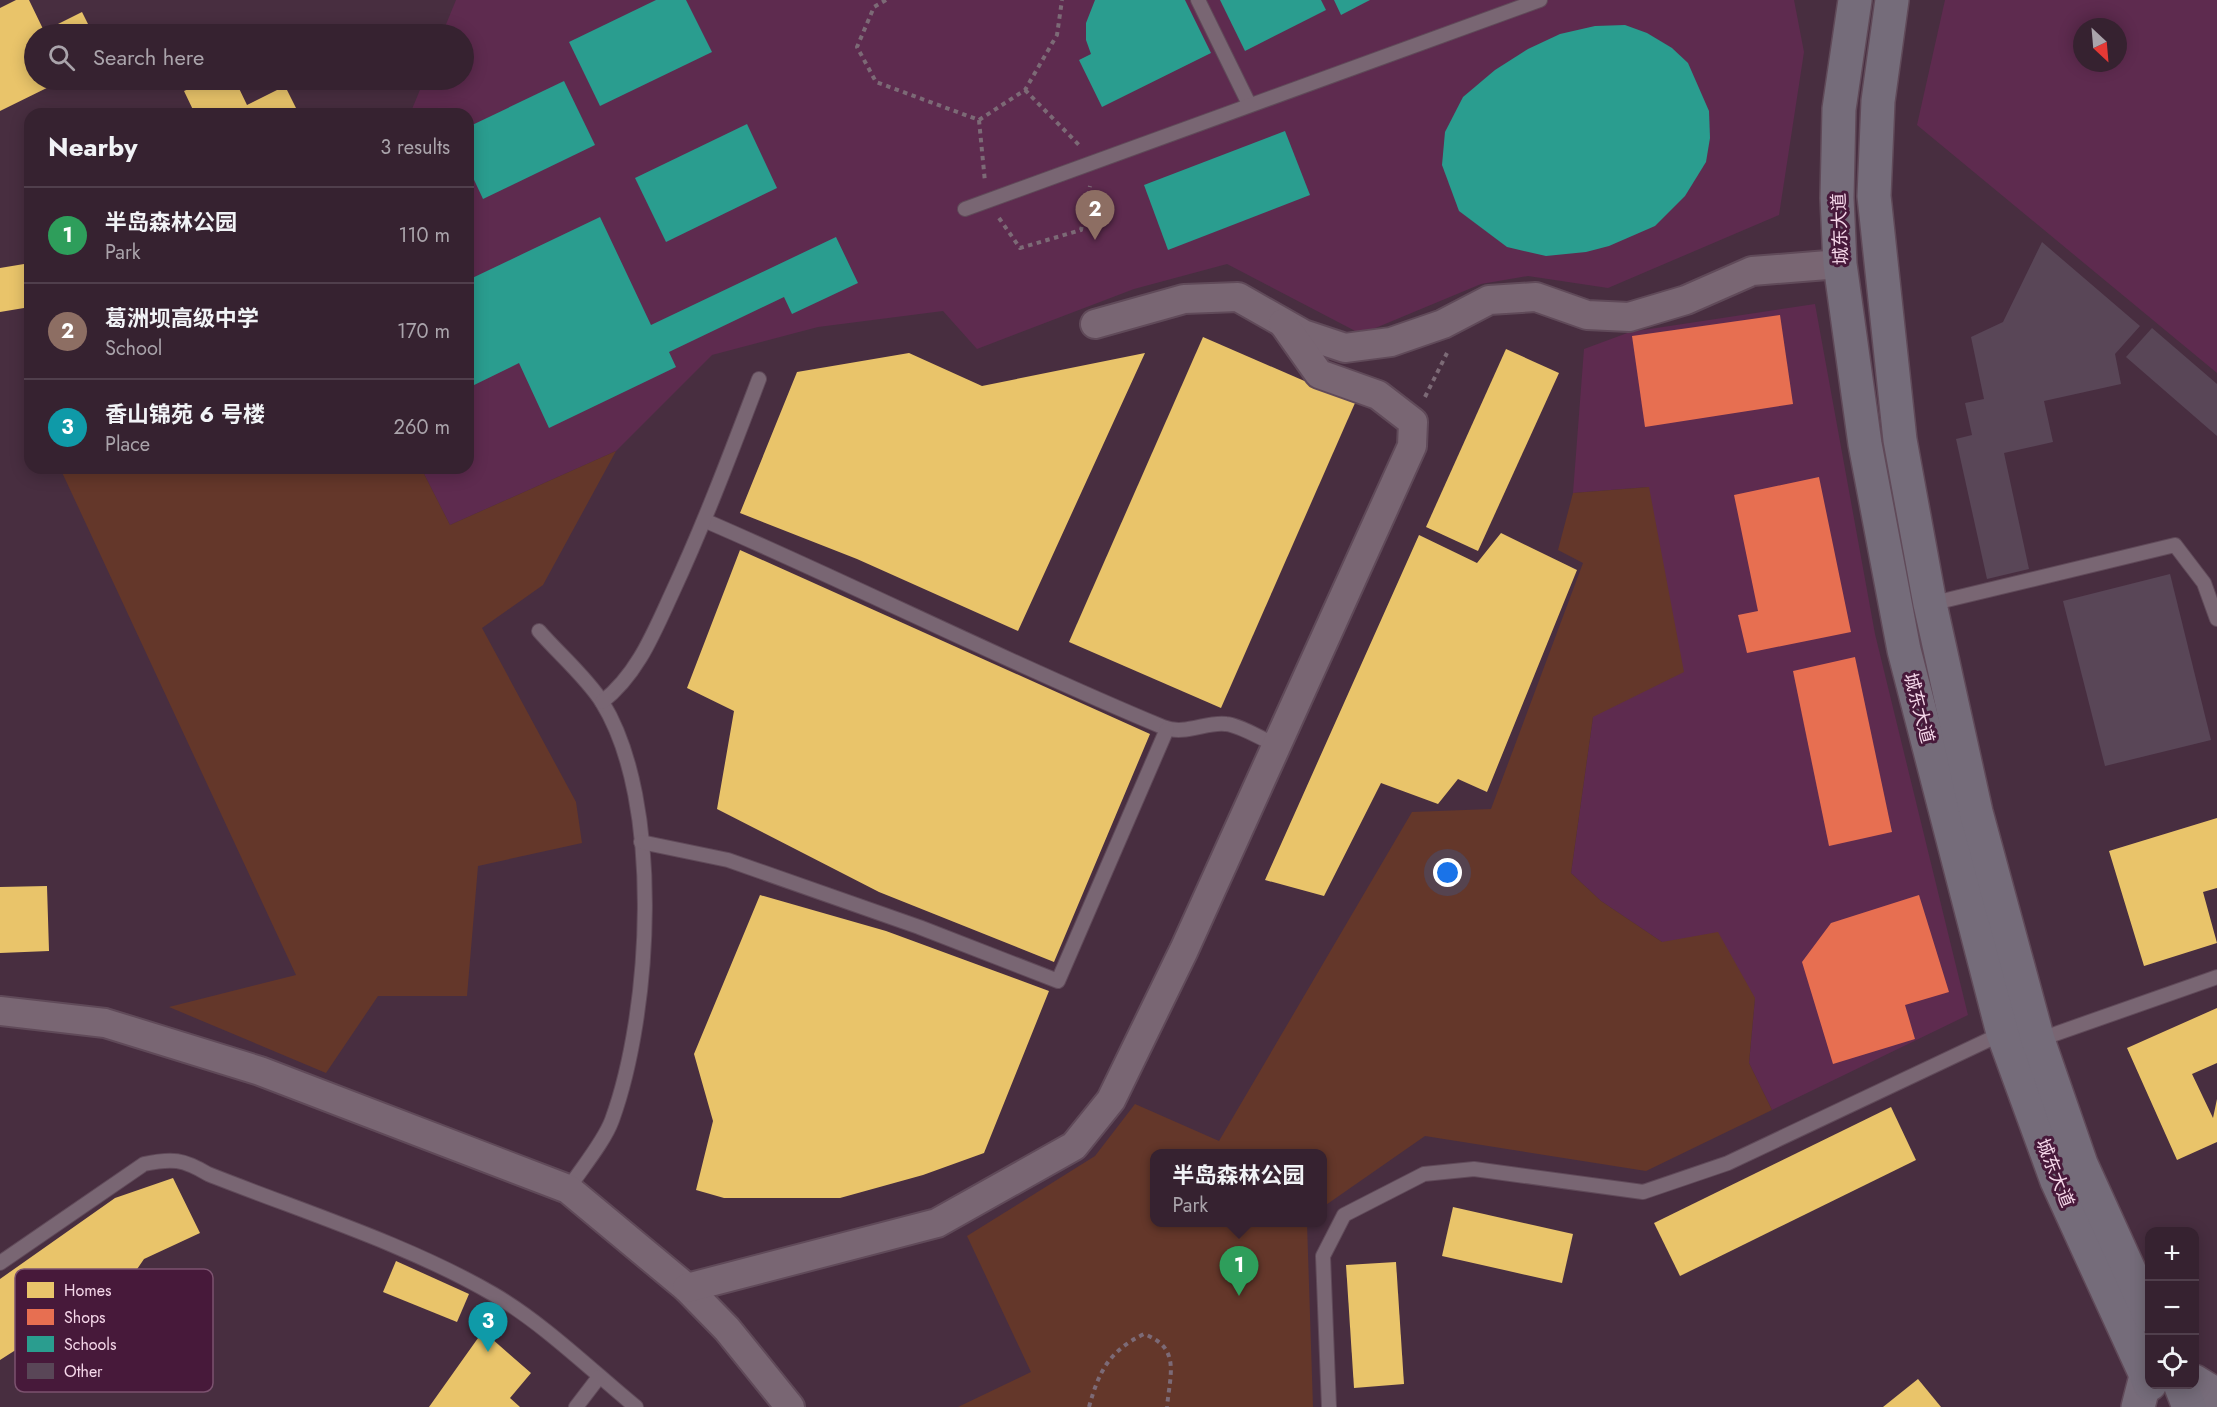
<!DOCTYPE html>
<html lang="en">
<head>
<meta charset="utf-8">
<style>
  body { margin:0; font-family:Jost,"Noto Sans SC",sans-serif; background:#3d2a38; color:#f1f3f6 }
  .controls { position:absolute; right:18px; bottom:18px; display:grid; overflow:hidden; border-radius:12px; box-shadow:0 3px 15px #0003 }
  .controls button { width:54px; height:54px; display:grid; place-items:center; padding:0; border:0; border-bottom:2px solid #503f4c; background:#362230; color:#f1f3f6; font:30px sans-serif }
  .compass { position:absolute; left:2073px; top:18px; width:54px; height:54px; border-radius:50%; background:#362230; box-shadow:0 3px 15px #0003; rotate:154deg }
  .you { position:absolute; left:1448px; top:873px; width:21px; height:21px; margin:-15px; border:4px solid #fff; border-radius:50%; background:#1a73e8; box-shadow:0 0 0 9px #1a73e833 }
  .badge { display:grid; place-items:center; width:39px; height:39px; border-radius:50%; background:#b99cae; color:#fff; font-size:20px; font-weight:700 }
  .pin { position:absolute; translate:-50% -50px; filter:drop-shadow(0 2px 3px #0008) }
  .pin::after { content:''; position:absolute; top:32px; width:21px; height:18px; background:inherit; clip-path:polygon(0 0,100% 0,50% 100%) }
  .popup { position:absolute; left:1150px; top:1149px; width:177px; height:78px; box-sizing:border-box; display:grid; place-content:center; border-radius:12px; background:#362230; filter:drop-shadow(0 2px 4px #0005); font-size:20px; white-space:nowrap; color:#aaa4ab }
  .popup b { font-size:22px; color:#f1f3f6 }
  .popup::after { content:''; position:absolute; left:50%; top:100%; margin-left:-12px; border:12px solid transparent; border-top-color:#362230 }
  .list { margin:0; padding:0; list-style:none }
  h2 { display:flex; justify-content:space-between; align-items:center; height:78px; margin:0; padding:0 24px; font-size:26px }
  h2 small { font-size:20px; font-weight:400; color:#aaa4ab }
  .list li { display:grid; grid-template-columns:39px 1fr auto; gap:18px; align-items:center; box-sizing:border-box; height:96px; padding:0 24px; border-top:2px solid #503f4c }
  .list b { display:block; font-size:22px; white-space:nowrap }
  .list p { margin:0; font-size:20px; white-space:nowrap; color:#aaa4ab }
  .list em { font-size:20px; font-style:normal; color:#aaa4ab }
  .icon { flex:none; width:33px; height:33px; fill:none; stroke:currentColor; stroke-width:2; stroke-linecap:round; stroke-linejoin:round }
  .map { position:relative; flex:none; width:2217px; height:1407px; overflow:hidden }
  .search { position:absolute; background:#362230; box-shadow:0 3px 15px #0003; left:24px; top:24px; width:450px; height:66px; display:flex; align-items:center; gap:15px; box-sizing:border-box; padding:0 21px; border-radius:33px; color:#aaa4ab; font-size:22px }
  .panel { position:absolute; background:#362230; box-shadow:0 3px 15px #0003; left:24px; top:108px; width:450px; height:366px; border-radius:18px }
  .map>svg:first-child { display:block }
  .built { fill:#5e2b4f; fill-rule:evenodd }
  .green { fill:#64372a }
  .homes { fill:#e9c46a }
  .shops { fill:#e76f51 }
  .schools { fill:#2a9d8f }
  .building { fill:#594657 }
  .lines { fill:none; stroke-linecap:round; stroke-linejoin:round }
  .service-casing { stroke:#604a59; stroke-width:16 }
  .minor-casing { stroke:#604a59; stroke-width:32 }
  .primary-casing { stroke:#604a59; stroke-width:36 }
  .trunk-casing { stroke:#604a59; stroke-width:36 }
  .path { stroke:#7c6a76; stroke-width:4; stroke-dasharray:4.5 4.5; stroke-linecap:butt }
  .service { stroke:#796673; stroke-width:14 }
  .minor { stroke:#796673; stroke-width:28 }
  .primary { stroke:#776c7a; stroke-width:33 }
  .trunk { stroke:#756c7a; stroke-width:33 }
  .labels { text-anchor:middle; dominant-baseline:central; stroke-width:6; stroke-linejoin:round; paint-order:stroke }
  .street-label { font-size:18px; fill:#f6d8ea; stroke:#47193a }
  .key { fill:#47193a; stroke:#7c526f; stroke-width:1.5 }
  .key-label { font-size:16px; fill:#f6d8ea }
</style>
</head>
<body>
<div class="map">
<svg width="2217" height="1407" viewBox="0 0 2217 1407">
  <rect width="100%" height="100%" fill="#482e40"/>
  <g class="built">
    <path d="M 456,0 L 1794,0 L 1804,52 L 1779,215 L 1608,288 L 1528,276 L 1481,284 L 1361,334 L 1227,264 L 1134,289 L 977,349 L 943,311 L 818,327 L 712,355 L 616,451 L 450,525 L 421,468 L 468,468 L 468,114 L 410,114 L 424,80 L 464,80 L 464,34 L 442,34 Z"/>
    <path d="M 1945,0 L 2217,0 L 2217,373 L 1917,125 ZM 2082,27 L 2118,27 L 2118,63 L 2082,63 Z"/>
    <path d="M 1815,304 L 1875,634 L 1968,1015 L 1772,1110 L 1749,1063 L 1755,998 L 1662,942 L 1601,901 L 1571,873 L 1593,717 L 1649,487 L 1573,493 L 1584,349 L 1630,332 Z"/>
  </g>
  <g class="green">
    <path d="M 616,451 L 543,585 L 482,628 L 576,802 L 582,843 L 478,866 L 467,996 L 378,996 L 326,1073 L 169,1007 L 296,975 L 60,468 L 421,468 L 450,525 Z"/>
    <path d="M 1649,487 L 1684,672 L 1593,717 L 1571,873 L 1601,901 L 1662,942 L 1718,932 L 1755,998 L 1749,1063 L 1772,1110 L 1646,1171 L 1425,1136 L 1323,1207 L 1323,1154 L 1155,1154 L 1155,1222 L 1307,1223 L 1313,1407 L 958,1407 L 1031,1372 L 967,1236 L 1095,1156 L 1135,1104 L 1219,1141 L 1412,812 L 1491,809 L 1583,563 L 1558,550 L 1573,493 Z"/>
  </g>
  <g class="homes">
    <path d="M 16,0 L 29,0 L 44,31 L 82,12 L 93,34 L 34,34 L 34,80 L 63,80 L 0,111 L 0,8 Z"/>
    <path d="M 208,80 L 235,80 L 247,105 L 285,86 L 299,114 L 195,114 L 184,91 Z"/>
    <path d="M 30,263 L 30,307 L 0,312 L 0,268 Z"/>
    <path d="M 1203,337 L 1355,403 L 1221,708 L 1069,642 Z"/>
    <path d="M 1506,349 L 1559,373 L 1478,551 L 1426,527 Z"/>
    <path d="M 909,353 L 982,386 L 1145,353 L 1018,631 L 857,559 L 740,513 L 797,372 Z"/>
    <path d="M 1501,533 L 1577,570 L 1487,792 L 1458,779 L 1438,804 L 1381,783 L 1324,896 L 1265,880 L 1419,535 L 1477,563 Z"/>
    <path d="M 740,550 L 1150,734 L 1054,962 L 879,892 L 717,809 L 734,711 L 687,688 Z"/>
    <path d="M 2217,818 L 2217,888 L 2203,892 L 2217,943 L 2144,966 L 2109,851 Z"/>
    <path d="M 47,886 L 49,951 L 0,953 L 0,887 Z"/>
    <path d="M 760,895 L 886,931 L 1049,991 L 984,1153 L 923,1175 L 840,1198 L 724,1198 L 696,1190 L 713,1121 L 694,1054 Z"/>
    <path d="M 2217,1008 L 2217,1063 L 2192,1074 L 2213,1118 L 2217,1099 L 2217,1142 L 2177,1160 L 2127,1048 Z"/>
    <path d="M 1891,1107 L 1916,1160 L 1680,1276 L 1654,1223 Z"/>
    <path d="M 173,1178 L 200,1233 L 144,1259 L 131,1278 L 103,1296 L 80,1297 L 57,1308 L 61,1321 L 0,1360 L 0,1279 L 115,1198 Z"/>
    <path d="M 1453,1207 L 1573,1234 L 1562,1283 L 1442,1256 Z"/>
    <path d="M 396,1261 L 469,1294 L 457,1322 L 383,1292 Z"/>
    <path d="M 1396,1262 L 1404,1384 L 1354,1388 L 1346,1265 Z"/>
    <path d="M 483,1331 L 531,1373 L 510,1398 L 520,1407 L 429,1407 Z"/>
    <path d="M 1918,1379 L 1941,1407 L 1883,1407 Z"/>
  </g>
  <g class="shops">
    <path d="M 1780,315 L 1793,404 L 1645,427 L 1632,336 Z"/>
    <path d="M 1819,477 L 1851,632 L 1747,653 L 1738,615 L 1758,611 L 1734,495 Z"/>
    <path d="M 1855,657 L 1892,832 L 1829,846 L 1793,671 Z"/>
    <path d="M 1919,895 L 1949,992 L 1905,1005 L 1915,1039 L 1833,1064 L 1802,962 L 1831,923 Z"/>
  </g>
  <g class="schools">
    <path d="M 656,0 L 686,0 L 712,52 L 600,106 L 569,42 Z"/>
    <path d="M 1095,0 L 1185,0 L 1211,53 L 1102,107 L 1079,60 L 1091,54 L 1086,40 L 1086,23 Z"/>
    <path d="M 1220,0 L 1321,0 L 1326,10 L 1245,51 Z"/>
    <path d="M 1334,0 L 1370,0 L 1341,15 Z"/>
    <path d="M 1625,25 L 1647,33 L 1672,48 L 1688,63 L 1709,111 L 1710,138 L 1706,162 L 1685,196 L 1655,226 L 1609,246 L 1586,252 L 1546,256 L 1507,247 L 1459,211 L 1442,165 L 1445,132 L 1463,97 L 1495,70 L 1528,49 L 1560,34 L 1595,26 Z"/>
    <path d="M 564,81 L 595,145 L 483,199 L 468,167 L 468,127 Z"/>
    <path d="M 747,124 L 777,188 L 666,242 L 635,178 Z"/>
    <path d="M 1285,131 L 1310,195 L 1168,250 L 1144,185 Z"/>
    <path d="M 600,217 L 651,325 L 836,237 L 858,283 L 792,314 L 784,297 L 669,352 L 676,367 L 549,428 L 519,363 L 468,388 L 468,280 Z"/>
  </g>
  <g class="building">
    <path d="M 2042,242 L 2140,326 L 2115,354 L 2121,384 L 2044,401 L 2053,442 L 2004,453 L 2029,569 L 1987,579 L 1956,439 L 1972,435 L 1965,403 L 1984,399 L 1971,337 L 2003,322 Z"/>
    <path d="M 2152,328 L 2217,384 L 2217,436 L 2126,357 Z"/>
    <path d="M 2170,574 L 2211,740 L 2105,766 L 2063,601 Z"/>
  </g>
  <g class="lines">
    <defs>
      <g id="service">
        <path d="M 1198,0 L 1249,104"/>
        <path d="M 965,209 L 1540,0"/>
        <path d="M 706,521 C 859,587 1008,663 1163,727 C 1185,736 1207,721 1226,724 C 1240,725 1263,740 1277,745"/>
        <path d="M 1930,604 L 2175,545 L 2204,583 L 2217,619"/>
        <path d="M 539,631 C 558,653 587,678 602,702 C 664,802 651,1013 612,1120 C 604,1142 581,1169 568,1189"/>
        <path d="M 602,702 C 638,674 654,632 673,591 C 705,522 732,450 759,379"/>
        <path d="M 641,842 L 728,860 L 919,927 L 1058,981 L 1167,729"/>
        <path d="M 2038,1040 L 2217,977"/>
        <path d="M 0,1263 L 144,1164 C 172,1158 183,1159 208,1174 C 301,1211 407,1244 493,1294 C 543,1323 591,1370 636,1407"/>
        <path d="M 576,1407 L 599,1377"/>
        <path d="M 1329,1407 L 1323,1256 L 1344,1215 L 1424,1174 L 1474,1169 L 1643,1192 L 1728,1163 L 2003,1033"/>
      </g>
      <g id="minor">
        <path d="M 1095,324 L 1184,299 L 1238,297 L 1303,334 L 1345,348 L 1391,342 L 1443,324 L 1489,300 L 1536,297 L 1587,315 L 1629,317 L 1686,300 L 1752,271 L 1840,264"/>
        <path d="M 0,1011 L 105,1023 L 260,1071 L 568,1189 L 687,1288 L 727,1329 L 790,1407"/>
        <path d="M 687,1288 L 937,1223 L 1074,1146 L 1111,1100 L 1184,950 L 1412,446 L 1413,422 L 1378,395 L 1319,374 L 1283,323"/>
      </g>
      <g id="primary">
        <path d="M 2194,1381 L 2217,1395"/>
        <path d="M 2138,1407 L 2146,1376"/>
      </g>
      <g id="trunk">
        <path d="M 1855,0 L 1839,109 L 1837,198 L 1840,264 L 1865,444 L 1904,650 L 2003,1033 L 2057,1181 L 2150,1384"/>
        <path d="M 1892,0 L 1878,101 L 1874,196 L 1900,440 L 1930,604 L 1976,812 L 2038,1040 L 2081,1164 L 2150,1316"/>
        <path d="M 2180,1384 L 2189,1407"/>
      </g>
    </defs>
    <use href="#service" class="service-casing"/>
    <use href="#minor" class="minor-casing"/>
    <use href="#primary" class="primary-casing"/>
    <use href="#trunk" class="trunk-casing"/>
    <g class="path">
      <path d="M 886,0 L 874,7 L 857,47 L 876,82 L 979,120"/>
      <path d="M 1025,90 L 1080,146"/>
      <path d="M 979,120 L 985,182"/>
      <path d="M 979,120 L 1025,90 L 1057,35 L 1062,0"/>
      <path d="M 999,218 L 1020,248 L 1081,230 L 1090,186"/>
      <path d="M 1425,397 L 1447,353"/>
      <path d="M 1089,1407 C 1099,1371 1109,1351 1144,1334 C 1181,1348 1170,1374 1167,1407"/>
    </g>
    <use href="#service" class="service"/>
    <use href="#minor" class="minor"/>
    <use href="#primary" class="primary"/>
    <use href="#trunk" class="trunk"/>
  </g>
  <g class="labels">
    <g class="street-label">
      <text transform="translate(1840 229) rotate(-92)">城东大道</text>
      <text transform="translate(1919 708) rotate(75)">城东大道</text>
      <text transform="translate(2055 1173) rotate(68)">城东大道</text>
    </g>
  </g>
  <rect x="15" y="1269" width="198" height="123" rx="9" class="key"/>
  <rect x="27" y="1282" width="27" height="16" fill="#e9c46a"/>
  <rect x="27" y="1309" width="27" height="16" fill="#e76f51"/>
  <rect x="27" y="1336" width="27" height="16" fill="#2a9d8f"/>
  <rect x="27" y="1363" width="27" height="16" fill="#594657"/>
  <g class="key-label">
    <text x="64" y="1296">Homes</text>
    <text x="64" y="1323">Shops</text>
    <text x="64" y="1350">Schools</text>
    <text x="64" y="1377">Other</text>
  </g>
</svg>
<div class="controls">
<button>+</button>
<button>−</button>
<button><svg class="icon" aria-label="locate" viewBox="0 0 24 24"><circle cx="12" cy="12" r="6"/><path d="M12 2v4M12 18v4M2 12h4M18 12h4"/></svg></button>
</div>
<svg class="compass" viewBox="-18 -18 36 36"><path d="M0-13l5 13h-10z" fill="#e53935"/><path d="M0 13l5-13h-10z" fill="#aaa4ab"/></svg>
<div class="you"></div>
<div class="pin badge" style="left:1239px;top:1296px;background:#2e9e5b">1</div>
<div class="popup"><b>半岛森林公园</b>Park</div>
<div class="pin badge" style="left:1095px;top:240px;background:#8d6e63">2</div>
<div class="pin badge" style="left:488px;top:1352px;background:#0f9aa8">3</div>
<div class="search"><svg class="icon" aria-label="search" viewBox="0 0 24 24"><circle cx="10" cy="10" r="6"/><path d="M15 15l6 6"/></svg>Search here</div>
<section class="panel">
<h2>Nearby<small>3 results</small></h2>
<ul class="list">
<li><span class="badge" style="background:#2e9e5b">1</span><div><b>半岛森林公园</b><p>Park</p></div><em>110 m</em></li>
<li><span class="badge" style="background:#8d6e63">2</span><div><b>葛洲坝高级中学</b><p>School</p></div><em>170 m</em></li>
<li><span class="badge" style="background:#0f9aa8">3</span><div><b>香山锦苑 6 号楼</b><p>Place</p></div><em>260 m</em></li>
</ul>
</section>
</div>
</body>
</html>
